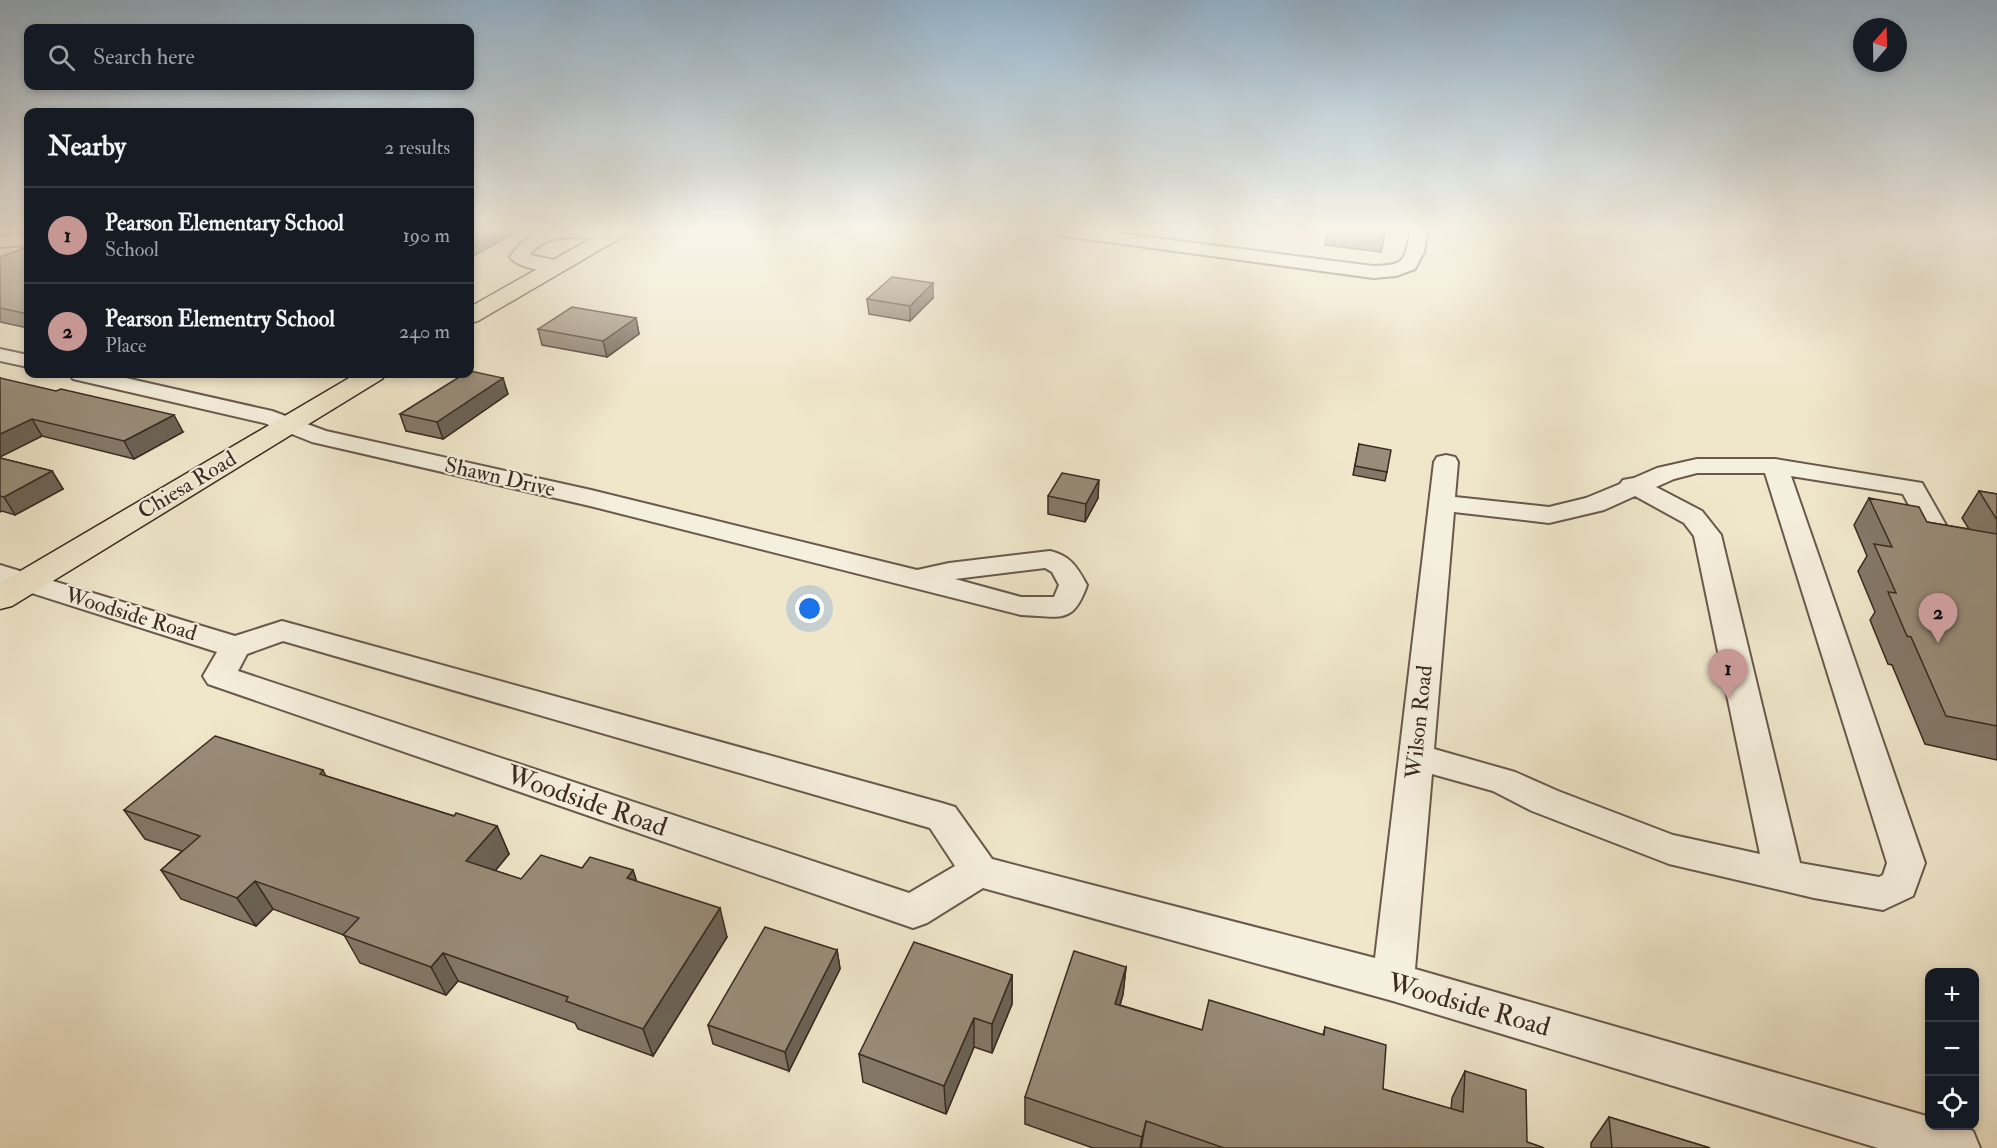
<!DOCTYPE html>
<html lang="en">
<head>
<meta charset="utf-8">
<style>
  body { margin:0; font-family:"IM FELL Double Pica",serif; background:#242831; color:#f1f3f6 }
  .controls { position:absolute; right:18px; bottom:18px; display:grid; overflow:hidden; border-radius:12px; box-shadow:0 3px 9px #0003 }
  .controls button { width:54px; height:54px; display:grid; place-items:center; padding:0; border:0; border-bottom:2px solid #363941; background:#171b24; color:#f1f3f6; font:30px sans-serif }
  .compass { position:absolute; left:1853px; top:18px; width:54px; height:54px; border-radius:50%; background:#171b24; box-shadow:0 3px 9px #0003; rotate:20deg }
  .you { position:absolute; left:810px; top:609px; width:21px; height:21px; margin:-15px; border:4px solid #fff; border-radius:50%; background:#1a73e8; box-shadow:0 0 0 9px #1a73e833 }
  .badge { display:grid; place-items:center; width:39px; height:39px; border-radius:50%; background:#c59692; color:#111; font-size:20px; font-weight:700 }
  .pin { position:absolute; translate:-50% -50px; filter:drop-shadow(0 2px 3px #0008) }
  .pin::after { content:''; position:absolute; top:32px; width:21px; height:18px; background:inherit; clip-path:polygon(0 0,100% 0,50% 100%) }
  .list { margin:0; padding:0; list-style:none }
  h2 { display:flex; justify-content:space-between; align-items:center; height:78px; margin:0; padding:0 24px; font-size:26px }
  h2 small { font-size:20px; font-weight:400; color:#9ea1a6 }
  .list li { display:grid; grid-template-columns:39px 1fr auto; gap:18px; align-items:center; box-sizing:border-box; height:96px; padding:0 24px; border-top:2px solid #363941 }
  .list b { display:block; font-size:22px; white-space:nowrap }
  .list p { margin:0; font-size:20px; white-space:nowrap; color:#9ea1a6 }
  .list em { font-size:20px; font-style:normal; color:#9ea1a6 }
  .icon { flex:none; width:33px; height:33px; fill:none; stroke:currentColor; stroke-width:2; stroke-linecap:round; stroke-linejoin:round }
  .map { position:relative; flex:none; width:1997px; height:1148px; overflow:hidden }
  .search { position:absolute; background:#171b24; box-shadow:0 3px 9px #0003; left:24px; top:24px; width:450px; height:66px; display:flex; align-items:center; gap:15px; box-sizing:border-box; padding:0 21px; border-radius:12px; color:#9ea1a6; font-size:22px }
  .panel { position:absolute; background:#171b24; box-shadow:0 3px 9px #0003; left:24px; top:108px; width:450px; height:270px; border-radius:12px }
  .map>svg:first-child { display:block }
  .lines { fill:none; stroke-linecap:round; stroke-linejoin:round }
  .minor-casing { stroke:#68594c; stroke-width:4 }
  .major-casing { stroke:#3a2a21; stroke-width:3 }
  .minor { fill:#f5efdd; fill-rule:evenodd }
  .major { fill:#f0e7cb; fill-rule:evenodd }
  .wall { fill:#847868; stroke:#3a2a21; stroke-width:1.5 }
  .shaded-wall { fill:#6b6255; stroke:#3a2a21; stroke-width:1.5 }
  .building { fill:#998c79; stroke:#3a2a21; stroke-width:1.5 }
  .labels { text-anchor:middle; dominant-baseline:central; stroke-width:4.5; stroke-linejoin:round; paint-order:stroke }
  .street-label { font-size:22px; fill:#3a2a21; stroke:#f5efdd }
  .near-street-label { font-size:27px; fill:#3a2a21; stroke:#f5efdd }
</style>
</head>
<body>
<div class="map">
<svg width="1997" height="1148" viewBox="0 0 1997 1148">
  <rect width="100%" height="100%" fill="#f0e7cb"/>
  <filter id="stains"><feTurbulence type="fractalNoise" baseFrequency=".00333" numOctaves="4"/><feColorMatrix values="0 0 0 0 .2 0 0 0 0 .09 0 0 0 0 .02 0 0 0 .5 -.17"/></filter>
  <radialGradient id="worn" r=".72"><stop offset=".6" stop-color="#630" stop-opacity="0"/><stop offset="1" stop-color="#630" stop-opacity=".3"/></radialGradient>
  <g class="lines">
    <defs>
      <g id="minor">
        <path d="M 552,230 L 609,230 L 616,231 L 619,235 L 616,239 L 610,240 C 586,237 546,231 530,255 L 564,262 L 566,266 L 564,270 C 550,273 519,269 510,257 C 521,241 532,233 552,230 Z"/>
        <path d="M 1048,230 L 1093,230 L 1373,266 C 1408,265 1403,261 1411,230 L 1428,230 L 1424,252 L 1415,269 L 1396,276 L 1373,278 L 1057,235 L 1051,234 Z"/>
        <path d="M 28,235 L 28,245 L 0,247 L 0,237 Z"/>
        <path d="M 0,349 L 28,355 L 28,367 L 0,361 Z"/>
        <path d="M 70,374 L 108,374 L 272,411 L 326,431 L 591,490 L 917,570 L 949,563 L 1050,551 C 1071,556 1077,567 1087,585 C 1073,626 1059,616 1021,615 L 590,506 L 312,442 L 264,423 L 73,379 ZM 1045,568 L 1052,572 L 1059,585 L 1054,597 L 1021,597 L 955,579 Z"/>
        <path d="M 1446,455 L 1455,457 L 1458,462 L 1455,497 L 1549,507 L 1586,498 L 1620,484 L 1623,480 L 1634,478 L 1657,468 L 1697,459 L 1775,459 L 1922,483 L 1955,541 L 1951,547 L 1941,549 L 1931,547 L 1903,494 L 1791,476 L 1925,863 L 1913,896 L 1883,910 L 1814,898 L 1669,864 L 1532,811 L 1493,791 L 1432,774 L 1415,969 L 1930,1117 L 1930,1126 L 1959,1126 L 1973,1131 L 1980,1148 L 1878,1148 L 1393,1001 L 983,888 L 927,923 L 913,928 L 208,684 L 203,676 L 217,652 L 0,583 L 0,565 L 235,636 L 282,621 L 293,624 L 942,803 L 955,807 L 992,859 L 1375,958 L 1434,462 L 1437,457 ZM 1697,473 L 1765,473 L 1887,863 L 1883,875 L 1879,877 L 1800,863 L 1721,535 L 1702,511 L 1656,487 L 1674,479 ZM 1635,496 L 1684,523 L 1694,536 L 1760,854 L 1673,835 L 1558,791 L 1515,772 L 1434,749 L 1454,512 L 1549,523 L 1604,510 ZM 283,641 L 930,828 L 955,866 L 909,893 L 238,671 L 247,654 Z"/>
      </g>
      <g id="major">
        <path d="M 606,230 L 630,230 L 627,234 L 478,321 L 470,323 L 470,307 Z"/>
        <path d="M 356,374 L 386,374 L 382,379 L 12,606 L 0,609 L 0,583 Z"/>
      </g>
    </defs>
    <use href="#minor" class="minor-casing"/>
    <use href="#major" class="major-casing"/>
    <use href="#minor" class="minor"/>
    <use href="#major" class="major"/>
  </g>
  <g class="wall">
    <path d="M 1328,230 L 1386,230 L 1381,252 L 1325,245 Z"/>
    <path d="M 28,247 L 28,328 L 0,322 L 0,257 Z"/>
    <path d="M 933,298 L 910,321 L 869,314 L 867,299 Z"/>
    <path d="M 636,318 L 639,334 L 607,357 L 542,345 L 538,329 Z"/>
    <path d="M 254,374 L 272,374 L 267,376 Z"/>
    <path d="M 0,378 L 183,432 L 134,459 L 42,436 L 0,457 Z"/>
    <path d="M 508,394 L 443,439 L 406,431 L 400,414 Z"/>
    <path d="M 1359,444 L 1387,472 L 1385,481 L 1353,475 Z"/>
    <path d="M 0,458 L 52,471 L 63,489 L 15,515 L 2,511 L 0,512 Z"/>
    <path d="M 1979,491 L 1997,494 L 1997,760 L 1925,744 L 1892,665 L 1888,664 L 1870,620 L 1875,612 L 1858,571 L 1867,556 L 1854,525 L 1869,498 L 1927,522 L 1969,529 L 1962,518 Z"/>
    <path d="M 1048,496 L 1098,498 L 1085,522 L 1048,514 Z"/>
    <path d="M 323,770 L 326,776 L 454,816 L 497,826 L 509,854 L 495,871 L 521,879 L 582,868 L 633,870 L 636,881 L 727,937 L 653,1056 L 578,1029 L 575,1023 L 458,981 L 446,995 L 360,963 L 344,935 L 273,909 L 256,926 L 181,899 L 161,870 L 182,851 L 145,839 L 124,810 Z"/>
    <path d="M 837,950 L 840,969 L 789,1071 L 713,1044 L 708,1025 Z"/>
    <path d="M 1126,967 L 1123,994 L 1120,1005 L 1202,1030 L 1323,1035 L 1325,1027 L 1383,1089 L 1451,1109 L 1452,1098 L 1465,1071 L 1527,1142 L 1544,1148 L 1093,1148 L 1025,1124 L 1025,1097 Z"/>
    <path d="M 1012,975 L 1012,1004 L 992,1053 L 974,1047 L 946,1114 L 863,1082 L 859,1054 Z"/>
    <path d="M 1609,1117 L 1710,1148 L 1591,1148 L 1591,1143 Z"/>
  </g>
  <g class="shaded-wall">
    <path d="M 470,230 L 514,230 L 515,233 L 470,258 Z"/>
    <path d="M 933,283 L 933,298 L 910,321 L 910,306 Z"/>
    <path d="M 636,318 L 639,334 L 607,357 L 603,341 Z"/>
    <path d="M 503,378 L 508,394 L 443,439 L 437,422 Z"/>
    <path d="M 174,415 L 183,432 L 134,459 L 124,441 Z"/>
    <path d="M 32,419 L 42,436 L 0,457 L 0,434 Z"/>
    <path d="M 52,471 L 63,489 L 15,515 L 4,497 Z"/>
    <path d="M 1099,480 L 1098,498 L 1085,522 L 1086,504 Z"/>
    <path d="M 497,826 L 509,854 L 479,890 L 466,861 Z"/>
    <path d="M 633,870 L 642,898 L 627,878 Z"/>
    <path d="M 255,881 L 273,909 L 256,926 L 237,898 Z"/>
    <path d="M 720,908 L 727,937 L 653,1056 L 643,1029 Z"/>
    <path d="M 837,950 L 840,969 L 789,1071 L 785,1052 Z"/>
    <path d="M 443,953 L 458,981 L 446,995 L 431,967 Z"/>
    <path d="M 1126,967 L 1123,994 L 1112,1032 L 1115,1004 Z"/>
    <path d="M 1012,975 L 1012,1004 L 992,1053 L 992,1024 Z"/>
    <path d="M 974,1018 L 974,1047 L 946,1114 L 944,1086 Z"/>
    <path d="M 1146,1121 L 1141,1148 L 1140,1148 L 1142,1137 Z"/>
  </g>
  <g class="building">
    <path d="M 28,247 L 28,314 L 0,308 L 0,257 Z"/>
    <path d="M 892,277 L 933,283 L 910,306 L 867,299 Z"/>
    <path d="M 572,307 L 636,318 L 603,341 L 538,329 Z"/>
    <path d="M 470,371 L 503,378 L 437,422 L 400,414 L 464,374 L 470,374 Z"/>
    <path d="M 0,378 L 56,391 L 61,389 L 174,415 L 124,441 L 32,419 L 0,434 Z"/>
    <path d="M 1359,444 L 1391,450 L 1387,472 L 1355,466 Z"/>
    <path d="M 0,458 L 52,471 L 4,497 L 0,496 Z"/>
    <path d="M 1062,473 L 1099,480 L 1086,504 L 1048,496 Z"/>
    <path d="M 1979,491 L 1997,494 L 1997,520 Z"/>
    <path d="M 1869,498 L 1919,507 L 1927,522 L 1997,534 L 1997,726 L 1946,716 L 1911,637 L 1907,636 L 1888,592 L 1896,593 L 1874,544 L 1892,547 Z"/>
    <path d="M 215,736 L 323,770 L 320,774 L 454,816 L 456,813 L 497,826 L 466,861 L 521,879 L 541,855 L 582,868 L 590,857 L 633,870 L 627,878 L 720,908 L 643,1029 L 566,1001 L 568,997 L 443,953 L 431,967 L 343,935 L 359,918 L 255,881 L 237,898 L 161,870 L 200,836 L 124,810 Z"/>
    <path d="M 765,927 L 837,950 L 785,1052 L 708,1025 Z"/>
    <path d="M 914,942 L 1012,975 L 992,1024 L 974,1018 L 944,1086 L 859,1054 Z"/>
    <path d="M 1074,951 L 1126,967 L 1115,1004 L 1202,1030 L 1209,1000 L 1324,1035 L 1325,1027 L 1386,1045 L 1383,1089 L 1463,1112 L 1465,1071 L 1526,1090 L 1527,1142 L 1544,1148 L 1224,1148 L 1146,1121 L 1142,1137 L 1025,1097 Z"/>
    <path d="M 1609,1117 L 1710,1148 L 1612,1148 Z"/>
  </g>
  <linearGradient id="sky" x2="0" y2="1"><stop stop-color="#92afc5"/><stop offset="0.59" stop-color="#f8f4e8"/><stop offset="1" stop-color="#f8f4e8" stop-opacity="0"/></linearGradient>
  <rect width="1997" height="390" fill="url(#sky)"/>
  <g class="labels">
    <g class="street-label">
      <text transform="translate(500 477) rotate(13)">Shawn Drive</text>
      <text transform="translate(187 485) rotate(-31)">Chiesa Road</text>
      <text transform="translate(131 614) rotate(17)">Woodside Road</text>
      <text transform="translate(1419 722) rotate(-84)">Wilson Road</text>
    </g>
    <g class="near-street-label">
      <text transform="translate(587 801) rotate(19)">Woodside Road</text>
      <text transform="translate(1469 1005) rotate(16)">Woodside Road</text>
    </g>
  </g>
  <rect width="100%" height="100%" filter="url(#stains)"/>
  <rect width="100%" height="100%" fill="url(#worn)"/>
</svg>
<div class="controls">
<button>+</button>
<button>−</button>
<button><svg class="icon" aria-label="locate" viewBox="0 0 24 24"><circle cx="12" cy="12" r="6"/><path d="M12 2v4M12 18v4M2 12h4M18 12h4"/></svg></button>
</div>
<svg class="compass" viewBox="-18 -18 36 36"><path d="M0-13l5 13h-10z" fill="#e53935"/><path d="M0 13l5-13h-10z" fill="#9ea1a6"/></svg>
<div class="you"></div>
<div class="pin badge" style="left:1728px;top:699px">1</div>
<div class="pin badge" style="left:1938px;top:643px">2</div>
<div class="search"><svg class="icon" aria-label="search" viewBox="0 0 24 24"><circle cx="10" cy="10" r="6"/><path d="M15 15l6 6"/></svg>Search here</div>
<section class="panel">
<h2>Nearby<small>2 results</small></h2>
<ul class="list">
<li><span class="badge">1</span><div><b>Pearson Elementary School</b><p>School</p></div><em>190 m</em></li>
<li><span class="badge">2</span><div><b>Pearson Elementry School</b><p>Place</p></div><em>240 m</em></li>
</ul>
</section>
</div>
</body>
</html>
